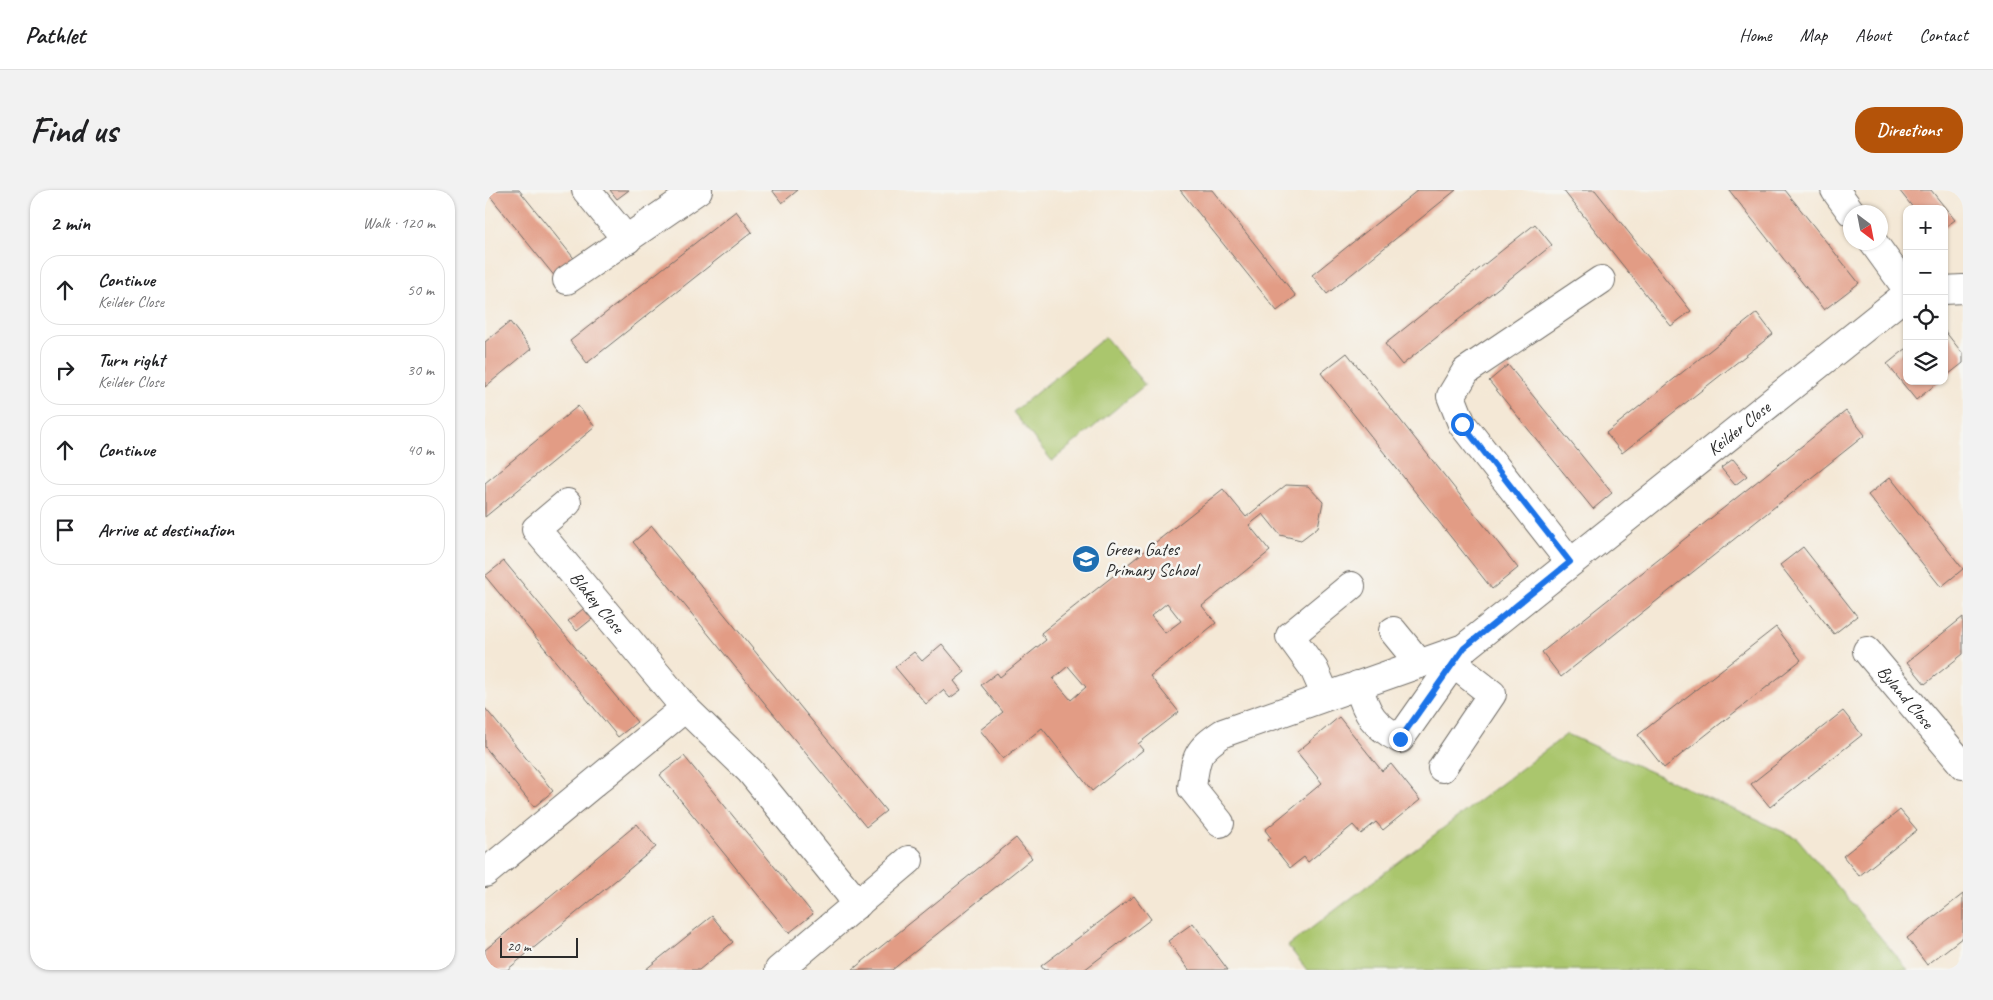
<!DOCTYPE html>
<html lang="en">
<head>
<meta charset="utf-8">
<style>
  body { margin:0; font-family:Caveat,sans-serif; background:#f2f2f2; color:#202124 }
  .controls { position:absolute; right:15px; top:15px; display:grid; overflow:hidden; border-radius:10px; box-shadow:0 1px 4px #0004 }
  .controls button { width:45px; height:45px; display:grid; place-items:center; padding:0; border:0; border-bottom:1px solid #e0e0e0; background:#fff; color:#202124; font:25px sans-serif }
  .compass { position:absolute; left:1358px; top:15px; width:45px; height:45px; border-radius:50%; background:#fff; box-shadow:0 1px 4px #0004; rotate:148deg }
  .scale { position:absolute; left:15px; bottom:12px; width:78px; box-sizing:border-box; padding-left:5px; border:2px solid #2b2b2b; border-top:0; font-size:14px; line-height:18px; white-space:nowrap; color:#2b2b2b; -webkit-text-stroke:4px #f6f6f2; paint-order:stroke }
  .stop { position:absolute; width:15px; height:15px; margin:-11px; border:4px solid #1a73e8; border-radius:50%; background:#fff }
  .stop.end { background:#1a73e8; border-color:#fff; box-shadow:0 1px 5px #0008 }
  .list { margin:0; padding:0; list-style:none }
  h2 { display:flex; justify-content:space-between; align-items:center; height:65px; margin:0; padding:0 20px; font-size:21px }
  h2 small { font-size:16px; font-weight:400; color:#757577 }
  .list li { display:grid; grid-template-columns:32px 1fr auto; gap:15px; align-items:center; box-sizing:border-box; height:70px; margin:0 10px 10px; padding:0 10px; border:1px solid #e0e0e0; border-radius:20px }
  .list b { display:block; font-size:19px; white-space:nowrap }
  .list p { margin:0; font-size:16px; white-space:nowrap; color:#757577 }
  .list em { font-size:16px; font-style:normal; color:#757577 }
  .icon { flex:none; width:28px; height:28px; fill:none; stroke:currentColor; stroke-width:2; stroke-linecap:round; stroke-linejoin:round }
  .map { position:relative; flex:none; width:1478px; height:780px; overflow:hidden; border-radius:20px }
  header { display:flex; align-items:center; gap:30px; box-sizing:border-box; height:70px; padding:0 25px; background:#fff; border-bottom:1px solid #e0e0e0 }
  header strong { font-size:24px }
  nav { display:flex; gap:28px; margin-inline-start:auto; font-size:18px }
  .intro { display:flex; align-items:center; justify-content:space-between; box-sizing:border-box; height:120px; padding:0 30px }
  h1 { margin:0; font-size:35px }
  .button { padding:12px 22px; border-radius:20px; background:#b45309; color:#fff; font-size:18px; font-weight:700 }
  main { display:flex; gap:30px; padding:0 30px }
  aside { flex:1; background:#fff; border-radius:20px; box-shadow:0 1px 4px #0004 }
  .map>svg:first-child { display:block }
  .green { fill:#aac66d; stroke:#6a784c }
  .building { fill:#e29c85; fill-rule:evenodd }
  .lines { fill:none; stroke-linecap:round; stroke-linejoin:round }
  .minor-casing { stroke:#716d67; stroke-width:30 }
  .minor { stroke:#fff; stroke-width:28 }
  .route { stroke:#1a73e8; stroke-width:6 }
  .labels { text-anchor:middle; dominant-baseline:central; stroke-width:5; stroke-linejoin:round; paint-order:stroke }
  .street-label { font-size:18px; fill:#2b2b2b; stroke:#f6f6f2 }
  .poi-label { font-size:18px; fill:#2b2b2b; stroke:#f6f6f2; text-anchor:start }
</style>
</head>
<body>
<header>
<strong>Pathlet</strong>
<nav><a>Home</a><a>Map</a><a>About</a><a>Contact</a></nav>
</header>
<div class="intro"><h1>Find us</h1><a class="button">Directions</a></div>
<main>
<aside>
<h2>2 min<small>Walk · 120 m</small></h2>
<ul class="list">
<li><svg class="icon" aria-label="ahead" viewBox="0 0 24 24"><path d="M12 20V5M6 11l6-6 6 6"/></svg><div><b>Continue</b><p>Keilder Close</p></div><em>50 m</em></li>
<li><svg class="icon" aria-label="right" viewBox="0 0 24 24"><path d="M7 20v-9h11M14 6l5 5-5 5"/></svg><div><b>Turn right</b><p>Keilder Close</p></div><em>30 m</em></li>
<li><svg class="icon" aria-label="ahead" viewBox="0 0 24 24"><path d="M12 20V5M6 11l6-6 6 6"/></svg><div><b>Continue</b></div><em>40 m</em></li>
<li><svg class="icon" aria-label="arrive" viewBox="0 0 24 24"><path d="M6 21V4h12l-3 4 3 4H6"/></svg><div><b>Arrive at destination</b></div></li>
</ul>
</aside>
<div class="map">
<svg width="1478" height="780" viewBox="0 0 1478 780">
  <rect width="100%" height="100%" fill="#f6f6f2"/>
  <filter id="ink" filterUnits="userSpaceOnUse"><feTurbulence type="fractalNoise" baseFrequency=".02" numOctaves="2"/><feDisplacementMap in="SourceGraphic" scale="10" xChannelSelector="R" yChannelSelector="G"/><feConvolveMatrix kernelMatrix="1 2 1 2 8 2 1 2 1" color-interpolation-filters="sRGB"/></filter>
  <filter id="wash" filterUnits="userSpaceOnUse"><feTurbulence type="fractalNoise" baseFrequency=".0096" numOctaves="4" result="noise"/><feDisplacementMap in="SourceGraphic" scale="20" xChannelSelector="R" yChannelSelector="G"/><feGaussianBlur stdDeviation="1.12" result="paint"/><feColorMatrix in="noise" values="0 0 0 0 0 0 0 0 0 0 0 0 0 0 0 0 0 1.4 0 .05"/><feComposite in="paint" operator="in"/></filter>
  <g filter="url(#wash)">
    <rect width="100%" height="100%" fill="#f4e8d6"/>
    <g class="green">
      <path d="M 620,147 L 660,195 L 567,271 L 528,222 Z"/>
      <path d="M 1082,544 L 1312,648 L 1423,780 L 822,780 L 803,756 Z"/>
    </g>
    <g id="blocks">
      <g class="building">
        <path d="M 0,0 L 34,0 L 96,77 L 75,93 Z"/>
        <path d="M 125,0 L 144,0 L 132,9 Z"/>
        <path d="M 287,0 L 313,0 L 297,13 Z"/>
        <path d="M 695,0 L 727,0 L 811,106 L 792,121 Z"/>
        <path d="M 933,0 L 971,0 L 842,104 L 827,85 Z"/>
        <path d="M 1078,0 L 1110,0 L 1206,121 L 1186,136 Z"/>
        <path d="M 1244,0 L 1300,0 L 1374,93 L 1339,120 Z"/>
        <path d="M 1414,0 L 1446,0 L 1470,30 L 1459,38 L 1459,19 L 1429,19 Z"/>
        <path d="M 251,21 L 267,42 L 102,173 L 85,151 Z"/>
        <path d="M 1050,34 L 1067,55 L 917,175 L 900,154 Z"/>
        <path d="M 1272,123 L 1288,144 L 1137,263 L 1121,243 Z"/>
        <path d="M 25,132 L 46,159 L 0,197 L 0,152 Z"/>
        <path d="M 1459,140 L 1478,164 L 1478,173 L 1459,188 Z"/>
        <path d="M 1422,158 L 1422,191 L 1455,191 L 1431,210 L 1402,174 Z"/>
        <path d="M 862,163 L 1033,378 L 1007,399 L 836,183 Z"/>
        <path d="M 1023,175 L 1127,303 L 1108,319 L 1004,191 Z"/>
        <path d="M 93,216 L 110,237 L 0,327 L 0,293 Z"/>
        <path d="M 1361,221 L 1380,245 L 1076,487 L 1057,462 Z"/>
        <path d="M 1248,269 L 1262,286 L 1250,295 L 1236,278 Z"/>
        <path d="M 1405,287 L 1478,379 L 1456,397 L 1383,305 Z"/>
        <path d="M 801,295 L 823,296 L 838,312 L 833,337 L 816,350 L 795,345 L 778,324 L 764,335 L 785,361 L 717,416 L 731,433 L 665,486 L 694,522 L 653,554 L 658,560 L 607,601 L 557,538 L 518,569 L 495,540 L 518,522 L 496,495 L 512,483 L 515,487 L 561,450 L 556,443 L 738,299 L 761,327 ZM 682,413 L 696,431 L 680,443 L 666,426 ZM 583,476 L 601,497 L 586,510 L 568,489 Z"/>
        <path d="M 167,336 L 401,621 L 381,637 L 148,352 Z"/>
        <path d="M 1318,357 L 1372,426 L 1349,444 L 1295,375 Z"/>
        <path d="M 19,371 L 152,532 L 133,547 L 0,386 Z"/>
        <path d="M 103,415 L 112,425 L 92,441 L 83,431 Z"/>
        <path d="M 1478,427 L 1478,464 L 1440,494 L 1422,472 Z"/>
        <path d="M 1291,437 L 1316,470 L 1179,578 L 1153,545 Z"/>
        <path d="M 457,454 L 480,482 L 469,491 L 476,500 L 465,508 L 458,500 L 441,514 L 410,477 L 429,462 L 437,471 Z"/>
        <path d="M 0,518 L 68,601 L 49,617 L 0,557 Z"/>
        <path d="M 1358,521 L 1377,545 L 1285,617 L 1266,594 Z"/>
        <path d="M 854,527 L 897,581 L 906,574 L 935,610 L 898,640 L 891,632 L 876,644 L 868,635 L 823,672 L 819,667 L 805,678 L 783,650 L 786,648 L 780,640 L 837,593 L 812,562 Z"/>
        <path d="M 199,566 L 328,724 L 304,743 L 175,585 Z"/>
        <path d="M 1415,620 L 1432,640 L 1374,686 L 1358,666 Z"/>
        <path d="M 152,634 L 171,657 L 22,780 L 0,780 L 0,760 Z"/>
        <path d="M 531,648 L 547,668 L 407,780 L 367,780 Z"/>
        <path d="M 1478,704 L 1478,747 L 1442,775 L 1422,748 Z"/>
        <path d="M 649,706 L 666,729 L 599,780 L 559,780 L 556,776 Z"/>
        <path d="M 227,726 L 248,752 L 214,780 L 160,780 Z"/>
        <path d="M 708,733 L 743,780 L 704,780 L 683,751 Z"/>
      </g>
    </g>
  </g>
  <g filter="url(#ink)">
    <use href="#blocks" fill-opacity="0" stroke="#716d67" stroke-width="1"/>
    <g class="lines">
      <defs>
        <g id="minor">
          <path d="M 101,0 L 142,50"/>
          <path d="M 1350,0 L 1366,22"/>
          <path d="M 1388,52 L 1422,99"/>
          <path d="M 82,90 L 213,0"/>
          <path d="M 1459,100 L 1478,99"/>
          <path id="s1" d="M 82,313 L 51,339 L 200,518 L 265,581 L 373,714"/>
          <path d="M 1085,372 L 977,234 L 966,206 L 981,181 L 1116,90"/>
          <path d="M 908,441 L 935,474"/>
          <path id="s2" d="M 1382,461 L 1478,575"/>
          <path d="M 873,495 C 882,525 888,535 915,549 L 979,458"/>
          <path d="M 841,506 L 829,479 L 805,446 L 866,396"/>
          <path d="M 957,578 L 1007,504 L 979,482 L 971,470"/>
          <path id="s3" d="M 735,633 L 707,598 C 711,566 711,561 738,543 L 979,458 L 1422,104"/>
          <path d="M 0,683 L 200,518"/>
          <path d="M 294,780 L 424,670"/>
        </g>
      </defs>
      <use href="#minor" class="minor-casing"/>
      <use href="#minor" class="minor"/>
    </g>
  </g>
  <g class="lines" filter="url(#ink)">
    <path class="route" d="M 915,549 L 979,458 L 1085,372 L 977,234"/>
  </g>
  <defs>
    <symbol id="school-disc" viewBox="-11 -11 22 22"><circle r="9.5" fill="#1f6fb2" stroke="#f6f6f2"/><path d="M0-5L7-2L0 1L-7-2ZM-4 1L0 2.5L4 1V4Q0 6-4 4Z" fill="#fff"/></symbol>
  </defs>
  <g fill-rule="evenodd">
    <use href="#school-disc" x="585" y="353" width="32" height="32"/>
  </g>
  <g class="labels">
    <g class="street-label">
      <text stroke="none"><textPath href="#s3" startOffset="719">Keilder Close</textPath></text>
      <text stroke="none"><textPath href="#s1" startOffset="136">Blakey Close</textPath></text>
      <text stroke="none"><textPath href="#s2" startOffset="60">Byland Close</textPath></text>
    </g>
    <g class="poi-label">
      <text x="620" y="359">Green Gates<tspan x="620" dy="21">Primary School</tspan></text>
    </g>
  </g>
</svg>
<div class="controls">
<button>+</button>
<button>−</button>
<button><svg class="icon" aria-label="locate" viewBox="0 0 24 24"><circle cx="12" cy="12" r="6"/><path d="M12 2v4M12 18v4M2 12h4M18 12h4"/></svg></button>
<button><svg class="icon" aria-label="layers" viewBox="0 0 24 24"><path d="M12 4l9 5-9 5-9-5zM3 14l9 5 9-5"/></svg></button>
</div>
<svg class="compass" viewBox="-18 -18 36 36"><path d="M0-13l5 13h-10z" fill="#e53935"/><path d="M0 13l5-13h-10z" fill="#757577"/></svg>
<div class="scale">20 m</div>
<div class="stop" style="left:977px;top:234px"></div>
<div class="stop end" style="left:915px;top:549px"></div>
</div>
</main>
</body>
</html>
